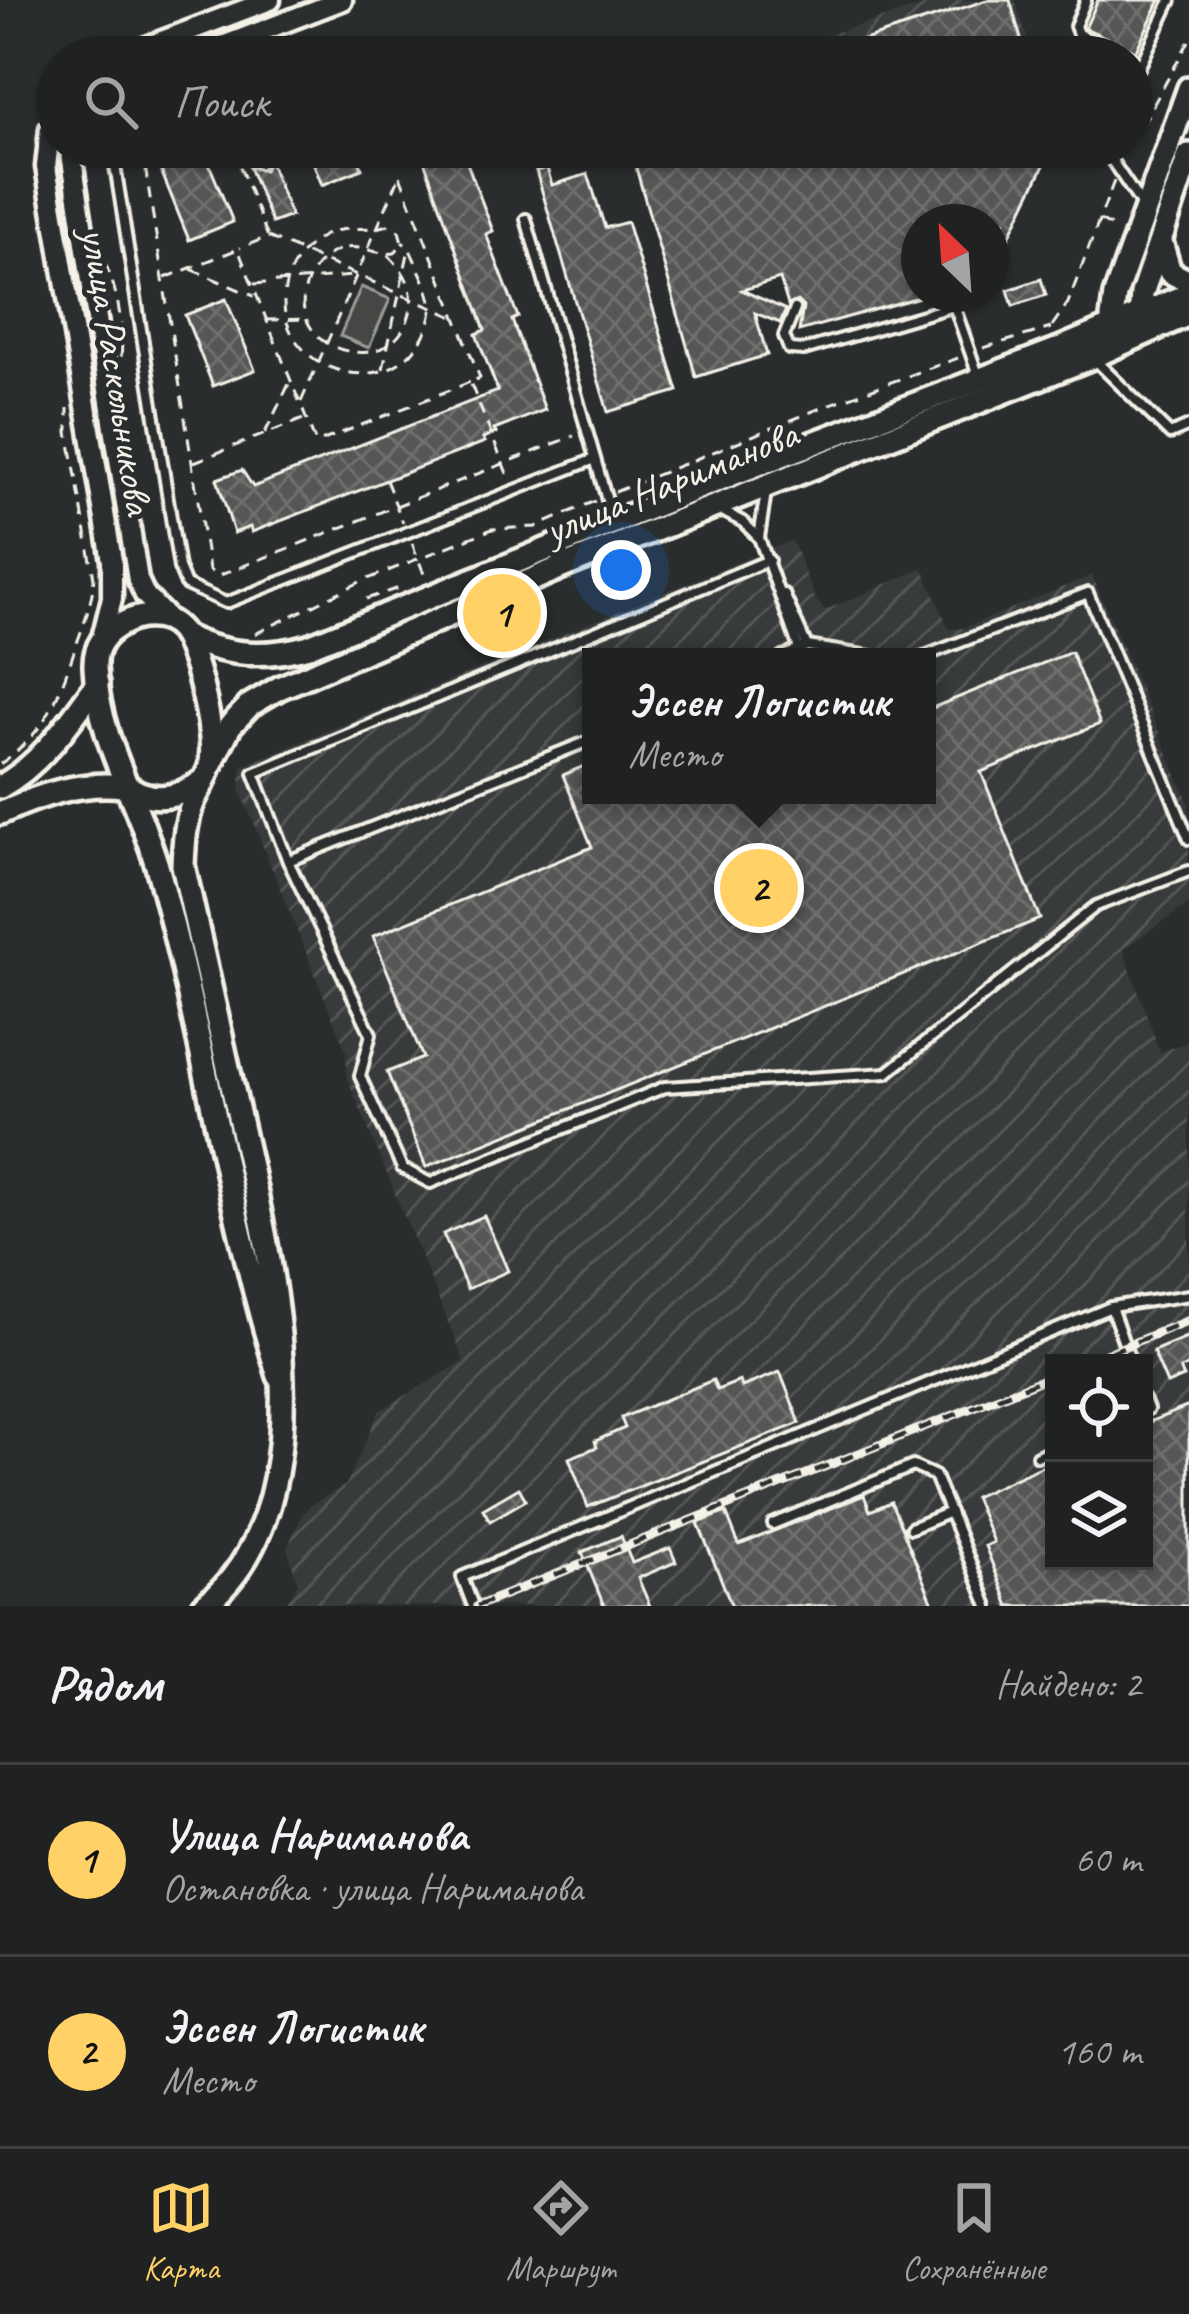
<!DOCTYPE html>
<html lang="ru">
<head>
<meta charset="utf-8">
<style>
  body { margin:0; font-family:Caveat,sans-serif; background:#2d2f2f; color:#f1f3f6 }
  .controls { position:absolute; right:36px; bottom:36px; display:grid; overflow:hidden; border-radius:0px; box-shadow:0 3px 9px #0004 }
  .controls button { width:108px; height:108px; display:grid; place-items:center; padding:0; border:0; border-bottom:3px solid #3d3f40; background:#202222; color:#f1f3f6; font:60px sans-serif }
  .compass { position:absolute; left:901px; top:204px; width:108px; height:108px; border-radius:50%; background:#202222; box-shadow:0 3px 9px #0004; rotate:335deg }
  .you { position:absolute; left:621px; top:570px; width:42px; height:42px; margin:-30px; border:9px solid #fff; border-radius:50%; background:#1a73e8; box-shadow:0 0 0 18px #1a73e833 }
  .badge { display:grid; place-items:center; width:78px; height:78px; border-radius:50%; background:#ffd166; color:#111; font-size:39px; font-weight:700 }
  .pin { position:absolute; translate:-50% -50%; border:6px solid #fff; box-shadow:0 3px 12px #0006 }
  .popup { position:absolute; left:582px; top:648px; width:354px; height:156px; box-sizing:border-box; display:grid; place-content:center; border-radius:0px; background:#202222; filter:drop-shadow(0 3px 9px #0005); font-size:39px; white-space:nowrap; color:#a2a4a5 }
  .popup b { font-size:45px; color:#f1f3f6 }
  .popup::after { content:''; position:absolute; left:50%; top:100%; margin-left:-24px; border:24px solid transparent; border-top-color:#202222 }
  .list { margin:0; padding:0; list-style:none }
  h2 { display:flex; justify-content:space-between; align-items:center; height:156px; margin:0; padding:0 48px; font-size:51px }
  h2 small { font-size:39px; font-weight:400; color:#a2a4a5 }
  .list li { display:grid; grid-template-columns:78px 1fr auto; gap:36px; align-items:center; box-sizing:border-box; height:192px; padding:0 48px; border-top:3px solid #3d3f40 }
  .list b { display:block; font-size:45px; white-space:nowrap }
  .list p { margin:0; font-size:39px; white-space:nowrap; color:#a2a4a5 }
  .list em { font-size:39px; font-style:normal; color:#a2a4a5 }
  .icon { flex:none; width:66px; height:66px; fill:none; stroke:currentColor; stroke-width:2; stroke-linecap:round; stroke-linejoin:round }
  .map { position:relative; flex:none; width:1189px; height:1606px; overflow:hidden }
  .search { position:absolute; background:#202222; box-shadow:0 3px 9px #0004; left:36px; right:36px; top:36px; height:132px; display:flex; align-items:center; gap:30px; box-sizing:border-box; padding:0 42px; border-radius:66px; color:#a2a4a5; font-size:45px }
  .sheet { height:540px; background:#202222 }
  nav { display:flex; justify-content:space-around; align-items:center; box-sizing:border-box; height:168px; border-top:3px solid #3d3f40; background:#202222; font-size:33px; color:#a2a4a5 }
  nav a { display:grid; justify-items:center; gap:6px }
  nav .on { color:#ffd166 }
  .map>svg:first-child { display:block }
  .industrial { fill:url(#industrial-furrows); fill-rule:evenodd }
  .garden { fill:#444645; stroke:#9c9c96; stroke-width:3 }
  .building { fill:url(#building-cross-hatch); stroke:#f4f1e8; stroke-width:3 }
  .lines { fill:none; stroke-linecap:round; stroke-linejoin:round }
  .service-casing { stroke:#f4f1e8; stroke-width:16 }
  .tertiary-casing { stroke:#f4f1e8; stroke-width:27 }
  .secondary-casing { stroke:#f4f1e8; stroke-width:30 }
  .path { stroke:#f4f1e8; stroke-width:3; stroke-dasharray:12 9; stroke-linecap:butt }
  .service { stroke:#2a2d2e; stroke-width:8 }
  .tertiary { stroke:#2a2d2e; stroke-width:18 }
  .secondary { stroke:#2a2d2e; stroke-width:21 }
  .rail-casing { stroke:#f4f1e8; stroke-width:9 }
  .rail { stroke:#2a2d2e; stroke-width:4.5; stroke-dasharray:14; stroke-linecap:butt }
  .labels { text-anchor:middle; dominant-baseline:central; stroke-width:10; stroke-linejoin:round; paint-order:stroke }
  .street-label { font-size:42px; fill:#f4f1e8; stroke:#2a2d2e }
</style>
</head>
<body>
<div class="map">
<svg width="1189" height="1606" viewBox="0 0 1189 1606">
  <defs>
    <pattern id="industrial-furrows" width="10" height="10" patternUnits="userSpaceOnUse" patternTransform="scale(3)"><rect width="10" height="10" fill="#373a3a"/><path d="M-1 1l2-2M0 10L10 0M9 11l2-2" fill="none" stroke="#555756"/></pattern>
    <pattern id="building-cross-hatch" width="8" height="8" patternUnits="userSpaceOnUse" patternTransform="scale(3)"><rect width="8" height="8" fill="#555756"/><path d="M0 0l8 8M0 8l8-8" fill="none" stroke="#6e706e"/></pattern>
  </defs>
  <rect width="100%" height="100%" fill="#2a2d2e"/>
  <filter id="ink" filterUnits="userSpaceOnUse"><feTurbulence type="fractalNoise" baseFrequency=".00833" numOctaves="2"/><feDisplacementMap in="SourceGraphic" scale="24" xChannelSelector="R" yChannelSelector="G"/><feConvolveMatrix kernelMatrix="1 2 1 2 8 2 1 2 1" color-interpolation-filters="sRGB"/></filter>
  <g filter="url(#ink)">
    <g class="industrial">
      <path d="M 943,0 L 1015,0 L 1033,57 L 754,57 Z"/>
      <path d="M 792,540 L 816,600 L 825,610 L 923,568 L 949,629 L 964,628 L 1092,575 L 1189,803 L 1189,904 L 1123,949 L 1160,1052 L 1189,1041 L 1189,1606 L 284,1606 L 298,1584 L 287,1548 L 302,1515 L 310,1505 L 346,1485 L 379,1411 L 464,1361 L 347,1077 L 346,1051 L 240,790 L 242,766 ZM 591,657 L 927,657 L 927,795 L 591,795 ZM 1054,1363 L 1144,1363 L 1144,1561 L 1054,1561 Z"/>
    </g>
    <path class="garden" d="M 361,287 L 390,299 L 369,348 L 340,336 Z"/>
    <g class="building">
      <path d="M 987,0 L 1010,0 L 1026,57 L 812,57 Z"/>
      <path d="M 1098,0 L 1160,0 L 1136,51 L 1085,28 Z"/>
      <path d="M 197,147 L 202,147 L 233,222 L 189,240 L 158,163 Z"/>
      <path d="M 307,147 L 354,147 L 362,169 L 322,185 Z"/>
      <path d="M 425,147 L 461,147 L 493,231 L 486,234 L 518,317 L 512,320 L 545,410 L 494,430 L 496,433 L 483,438 L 485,442 L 252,532 L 250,527 L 234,533 L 217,479 L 242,470 L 253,487 L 498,391 L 476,334 L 485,330 L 423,158 L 429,156 Z"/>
      <path d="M 630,147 L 1053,147 L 991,274 L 991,247 L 1004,222 L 919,222 L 919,297 L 799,331 L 803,307 L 797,301 L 788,305 L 780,279 L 742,290 L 786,310 L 780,323 L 755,313 L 767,355 L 696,377 Z"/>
      <path d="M 269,160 L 291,216 L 272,223 L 249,167 L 264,170 Z"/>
      <path d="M 547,168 L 552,185 L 588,174 L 605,228 L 627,222 L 678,391 L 608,412 L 536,171 Z"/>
      <path d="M 1041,279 L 1046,295 L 1013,306 L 1008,290 Z"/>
      <path d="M 226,299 L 255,370 L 213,386 L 185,315 Z"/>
      <path d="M 1071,652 L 1100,724 L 981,772 L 1040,919 L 426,1167 L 387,1072 L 423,1058 L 373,936 L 592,847 L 563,775 L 591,763 L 591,795 L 927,795 L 927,710 Z"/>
      <path d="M 484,1216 L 508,1271 L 467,1289 L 443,1234 Z"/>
      <path d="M 1189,1336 L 1189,1365 L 1180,1369 L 1184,1377 L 1167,1384 L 1153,1351 Z"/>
      <path d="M 780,1372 L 800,1423 L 588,1507 L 569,1458 L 597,1447 L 595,1441 L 625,1428 L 621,1418 L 713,1380 L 717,1390 L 740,1381 L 742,1387 Z"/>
      <path d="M 1189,1406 L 1189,1606 L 1009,1606 L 985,1546 L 993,1542 L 974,1497 L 1054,1461 L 1054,1561 L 1144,1561 L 1144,1424 Z"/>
      <path d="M 519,1488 L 526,1500 L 490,1521 L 483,1509 Z"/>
      <path d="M 864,1495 L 870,1511 L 891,1502 L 934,1606 L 732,1606 L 698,1523 L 726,1512 L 739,1545 Z"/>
      <path d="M 621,1536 L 632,1563 L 670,1548 L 676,1562 L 638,1578 L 650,1606 L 604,1606 L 582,1552 Z"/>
    </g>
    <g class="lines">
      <defs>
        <g id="service">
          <path d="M 1086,0 L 1075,26 L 1078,34 L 1131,57"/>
          <path d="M 1132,83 L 1171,0"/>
          <path d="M 112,147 L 179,568 L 186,585 L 226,603 L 595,459"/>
          <path d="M 254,147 L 260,163"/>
          <path d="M 1107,147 L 1110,158 L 1143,207"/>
          <path d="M 526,219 L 613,521"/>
          <path d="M 950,294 L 979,378"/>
          <path d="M 795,309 L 784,336 L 789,349 L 804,350 L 954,306"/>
          <path d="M 1093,358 L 1170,434 L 1189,426"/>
          <path d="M 766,492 L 759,538 L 802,657"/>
          <path d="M 722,511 L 743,522 L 758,537"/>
          <path d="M 769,560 L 254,773 L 288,861 L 371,1034 L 360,1076 L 402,1168 L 430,1183 L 665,1087 L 887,1073 L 1096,906 L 1189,871"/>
          <path d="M 784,594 L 807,646"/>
          <path d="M 782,657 L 807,646 L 876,657"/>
          <path d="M 922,657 L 1088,593 L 1189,839"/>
          <path d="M 288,861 L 591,740"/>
          <path d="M 1111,1307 L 1131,1363"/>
          <path d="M 1144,1399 L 1148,1409 L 1144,1410"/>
          <path d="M 1037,1456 L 1054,1448"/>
          <path d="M 773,1524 L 913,1466 L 935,1476 L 988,1606"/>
          <path d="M 911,1528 L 950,1512"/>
          <path d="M 473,1606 L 462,1577 L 1111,1307 L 1189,1295"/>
        </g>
        <g id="tertiary">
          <path d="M 120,57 L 270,0"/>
          <path d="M 194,57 L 342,0"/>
          <path d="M 57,112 L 50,129 L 46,167 L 112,561 L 112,598 L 101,642"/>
          <path d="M 70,147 L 138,580 L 145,595 L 169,620"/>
        </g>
        <g id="secondary">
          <path d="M 1161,242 L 1170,272 L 1189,282"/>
          <path d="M 1149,324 L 1141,307 L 1142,294 L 1189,155"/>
          <path d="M 1120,337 L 1112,318 L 1115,295 L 1189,88"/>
          <path d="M 184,636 C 224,656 267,658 309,646 L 730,475 L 1059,349 L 1189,294"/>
          <path d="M 212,762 L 230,726 L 250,705 L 279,688 L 562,567 L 1092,357 L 1189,314"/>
          <path d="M 0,787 C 42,764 69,722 97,684"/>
          <path d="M 0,813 C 39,796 79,781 123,786 C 133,787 130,789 140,793 C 164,802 184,794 204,780"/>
          <path d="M 204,1606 C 336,1500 268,1249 237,1108 C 219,1027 201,946 183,865 C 184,844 185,823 193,803 C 198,790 209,776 211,762 C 215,732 198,665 185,638 C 173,614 144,612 122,624 C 105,633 94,646 95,667 C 98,742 140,803 159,873 C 205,1040 227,1211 279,1376"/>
        </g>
      </defs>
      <use href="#service" class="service-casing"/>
      <use href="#tertiary" class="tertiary-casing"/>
      <use href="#secondary" class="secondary-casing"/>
      <g class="path">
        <path d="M 1132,143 L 1189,41"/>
        <path d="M 142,147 L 209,570 L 218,576 L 574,436"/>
        <path d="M 232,147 L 268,237 L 240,248"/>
        <path d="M 400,176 L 480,378 L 470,382 L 510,481"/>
        <path d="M 1100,220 L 1118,230"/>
        <path d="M 268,237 L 454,317"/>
        <path d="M 388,255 C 404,270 416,289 410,313 C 392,385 279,349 308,281 C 314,266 326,254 341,249 C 361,243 376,256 395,253 L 402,242 L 399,231 L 388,225 C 368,232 346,224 325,235 C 306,245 291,263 286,284 C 267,367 385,410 424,335 C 427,328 432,317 432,308 C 431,290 416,265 409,247 L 402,242"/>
        <path d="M 105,263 C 118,292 124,327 121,359"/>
        <path d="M 191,269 L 254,296"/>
        <path d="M 165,278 L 238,249 L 316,443 L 470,382"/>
        <path d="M 254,284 L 352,276"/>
        <path d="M 267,320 L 305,319"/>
        <path d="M 1052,326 L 1068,303 L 1114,181"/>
        <path d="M 983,348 L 1051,328"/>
        <path d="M 383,369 L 409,249"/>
        <path d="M 301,402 L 398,180"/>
        <path d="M 265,433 L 290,382"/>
        <path d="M 194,462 L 306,418"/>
        <path d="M 386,480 L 403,523"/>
        <path d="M 615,492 L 833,403 L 958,358"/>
        <path d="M 412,543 L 426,579"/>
        <path d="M 366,599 L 405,586"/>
        <path d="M 488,618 L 507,657"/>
        <path d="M 255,634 L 358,583 L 492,529 L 536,527 L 595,501"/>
        <path d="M 0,764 C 48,731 59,695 77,643 C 85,621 92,602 94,578 L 68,432 L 68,408"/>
      </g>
      <use href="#service" class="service"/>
      <use href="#tertiary" class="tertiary"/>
      <use href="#secondary" class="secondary"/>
      <defs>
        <g id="rail">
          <path d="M 1084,1363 L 1189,1320"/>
          <path d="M 477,1606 L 1054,1375"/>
        </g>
      </defs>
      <use href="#rail" class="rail-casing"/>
      <use href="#rail" class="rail"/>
    </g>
  </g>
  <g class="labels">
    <g class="street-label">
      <text transform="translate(117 371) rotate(81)">улица Раскольникова</text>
      <text transform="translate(671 482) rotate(-22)">улица Нариманова</text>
    </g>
  </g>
</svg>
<div class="controls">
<button><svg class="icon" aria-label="locate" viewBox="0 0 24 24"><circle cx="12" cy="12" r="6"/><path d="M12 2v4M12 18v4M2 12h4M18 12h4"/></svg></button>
<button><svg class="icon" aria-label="layers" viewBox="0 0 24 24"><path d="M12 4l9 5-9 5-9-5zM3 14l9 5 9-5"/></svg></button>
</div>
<svg class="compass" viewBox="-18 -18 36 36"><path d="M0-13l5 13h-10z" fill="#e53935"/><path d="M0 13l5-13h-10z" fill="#a2a4a5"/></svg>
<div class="you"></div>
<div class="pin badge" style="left:502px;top:613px">1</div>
<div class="pin badge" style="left:759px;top:888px">2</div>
<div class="popup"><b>Эссен Логистик</b>Место</div>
<div class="search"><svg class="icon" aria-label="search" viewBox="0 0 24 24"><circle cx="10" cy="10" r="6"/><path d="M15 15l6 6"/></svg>Поиск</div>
</div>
<section class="sheet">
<h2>Рядом<small>Найдено: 2</small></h2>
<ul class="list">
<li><span class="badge">1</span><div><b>Улица Нариманова</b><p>Остановка · улица Нариманова</p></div><em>60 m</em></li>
<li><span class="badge">2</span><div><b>Эссен Логистик</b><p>Место</p></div><em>160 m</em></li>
</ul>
</section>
<nav>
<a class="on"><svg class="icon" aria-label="map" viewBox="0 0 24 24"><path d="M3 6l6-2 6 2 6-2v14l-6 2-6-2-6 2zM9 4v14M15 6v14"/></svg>Карта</a>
<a><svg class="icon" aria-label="directions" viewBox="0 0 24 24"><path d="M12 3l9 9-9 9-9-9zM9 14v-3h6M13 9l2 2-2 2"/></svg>Маршрут</a>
<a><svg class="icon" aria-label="saved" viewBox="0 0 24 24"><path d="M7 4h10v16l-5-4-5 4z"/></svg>Сохранённые</a>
</nav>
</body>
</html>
